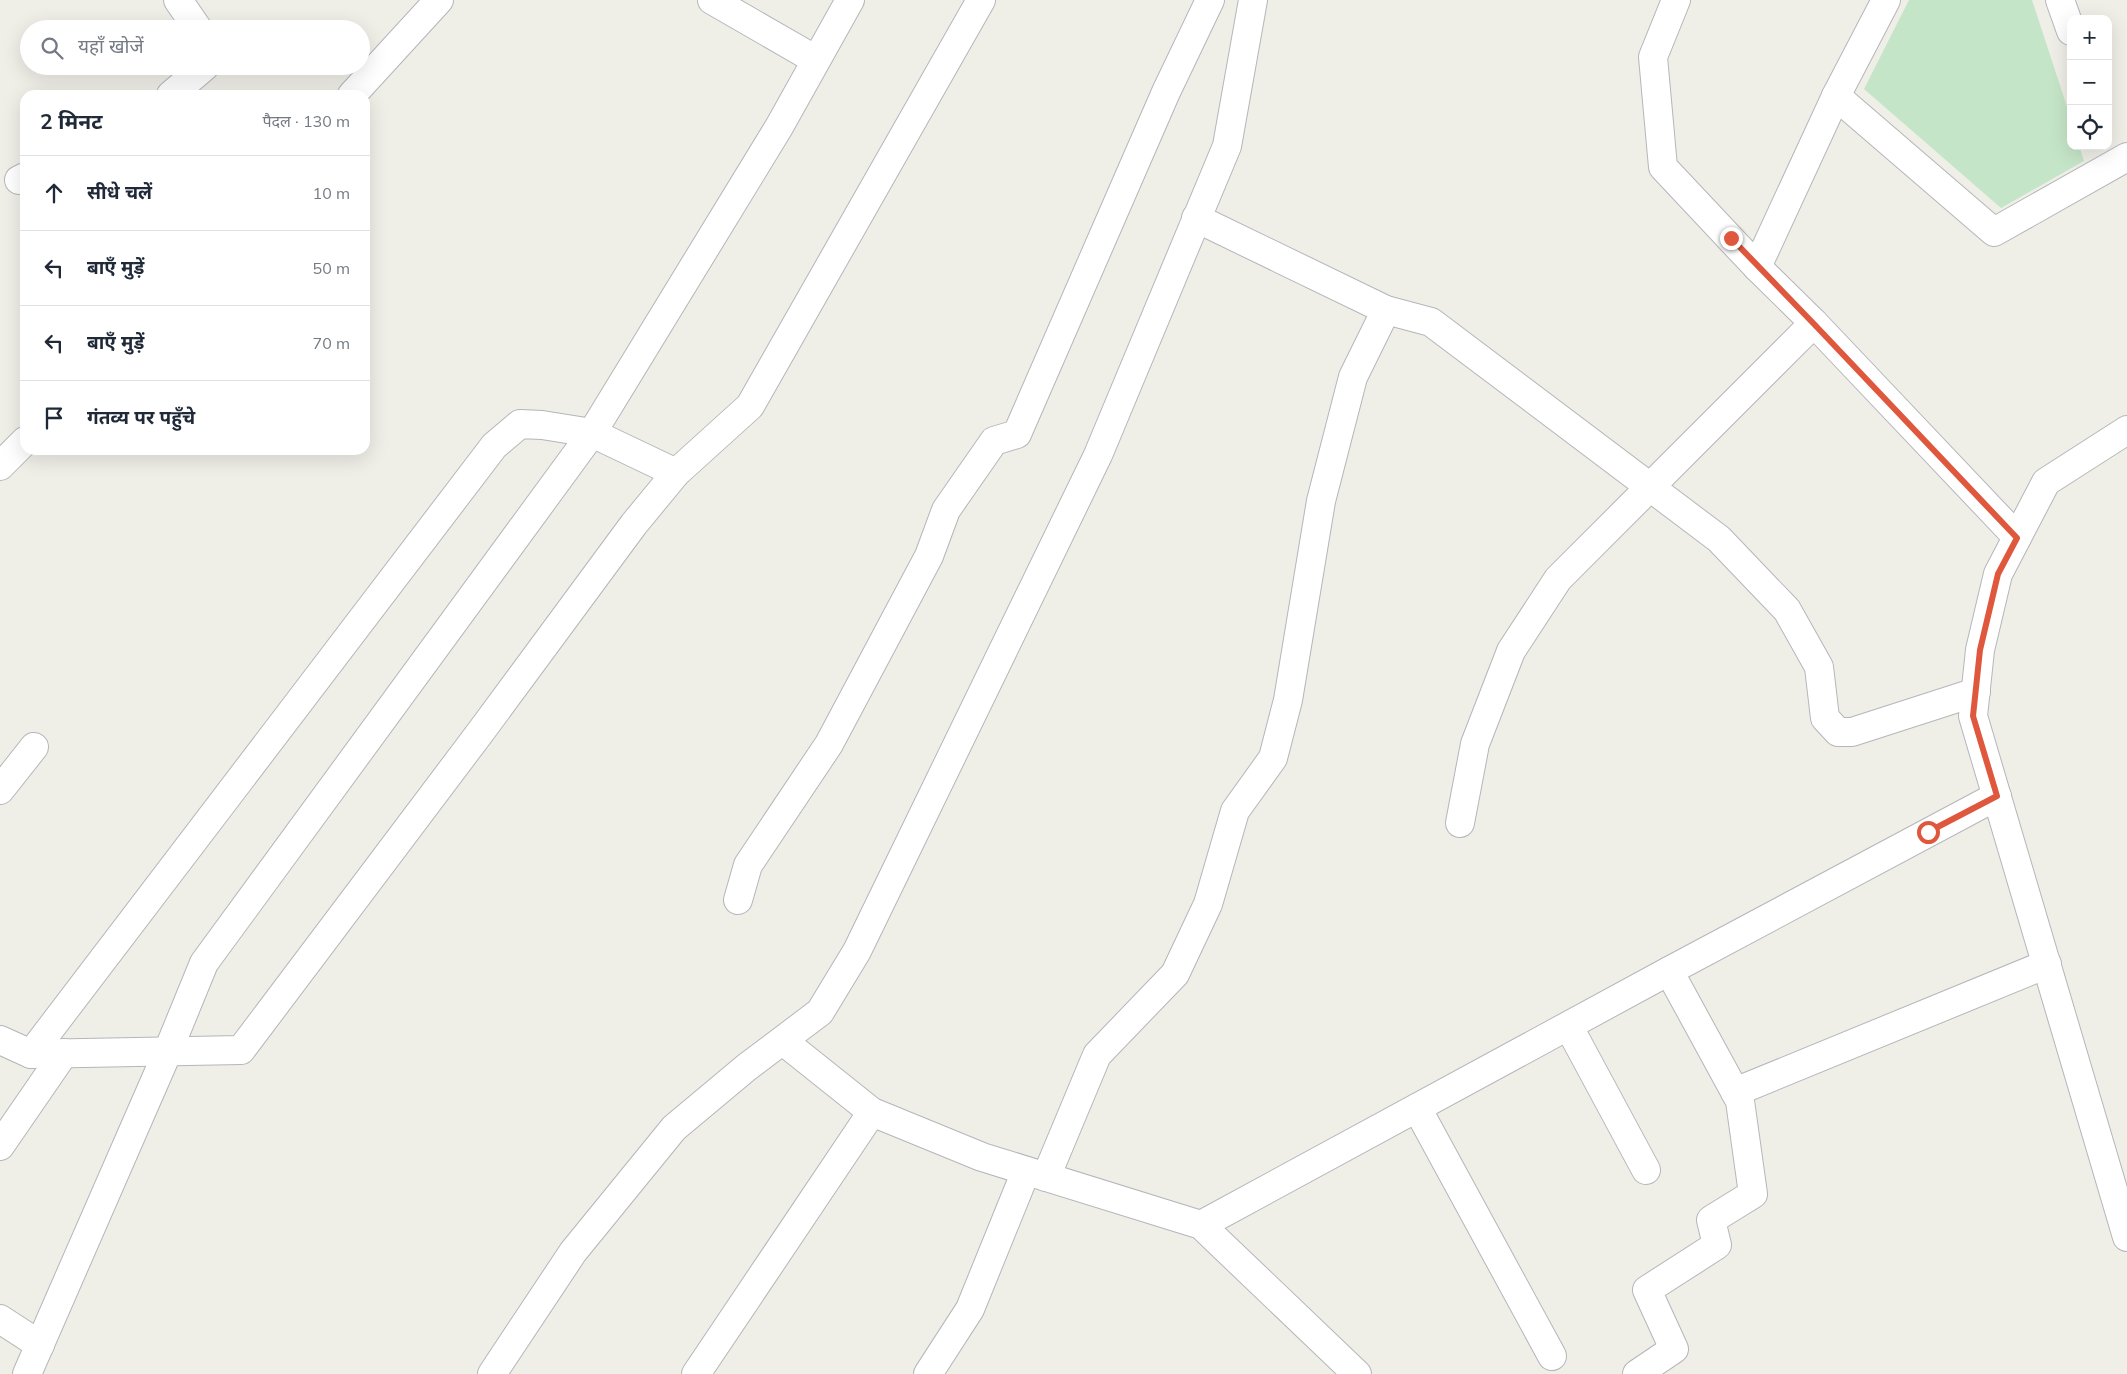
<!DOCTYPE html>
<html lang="hi">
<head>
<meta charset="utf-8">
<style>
  body { margin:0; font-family:Mulish,"Noto Sans Devanagari",sans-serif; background:#f6f6f7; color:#1f2937 }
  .controls { position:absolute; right:15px; top:15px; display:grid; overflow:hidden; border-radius:10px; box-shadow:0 5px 20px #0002 }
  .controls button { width:45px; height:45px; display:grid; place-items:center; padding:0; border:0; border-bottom:1px solid #e0e1e3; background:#fff; color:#1f2937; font:25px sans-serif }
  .stop { position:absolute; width:15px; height:15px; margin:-11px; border:4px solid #df583d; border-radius:50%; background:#fff }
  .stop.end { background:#df583d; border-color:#fff; box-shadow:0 1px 5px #0008 }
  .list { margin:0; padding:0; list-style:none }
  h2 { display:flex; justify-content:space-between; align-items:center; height:65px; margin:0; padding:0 20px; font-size:21px }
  h2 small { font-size:16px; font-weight:400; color:#747a83 }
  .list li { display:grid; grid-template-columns:32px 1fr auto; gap:15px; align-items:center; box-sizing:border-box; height:75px; padding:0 20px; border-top:1px solid #e0e1e3 }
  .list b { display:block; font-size:19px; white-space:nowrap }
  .list em { font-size:16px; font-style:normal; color:#747a83 }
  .icon { flex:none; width:28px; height:28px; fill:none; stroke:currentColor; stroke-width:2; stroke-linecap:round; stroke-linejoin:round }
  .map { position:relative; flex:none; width:2127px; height:1374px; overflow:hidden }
  .search { position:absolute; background:#fff; box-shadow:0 5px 20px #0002; left:20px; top:20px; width:350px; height:55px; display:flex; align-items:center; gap:12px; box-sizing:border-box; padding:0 18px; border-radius:28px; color:#747a83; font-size:19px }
  .panel { position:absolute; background:#fff; box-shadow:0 5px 20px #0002; left:20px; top:90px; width:350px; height:365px; border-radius:15px }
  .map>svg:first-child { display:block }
  .green { fill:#c5e5c8 }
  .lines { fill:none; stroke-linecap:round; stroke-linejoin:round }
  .minor-casing { stroke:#b4b6ba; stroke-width:30 }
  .minor { stroke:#fff; stroke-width:28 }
  .route { stroke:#df583d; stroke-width:6 }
</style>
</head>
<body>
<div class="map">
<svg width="2127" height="1374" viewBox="0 0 2127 1374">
  <rect width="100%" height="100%" fill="#efeee7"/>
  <path class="green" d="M 1909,0 L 2032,0 L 2071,119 L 2071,146 L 2079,146 L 2084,161 L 2001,208 L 1864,89 Z"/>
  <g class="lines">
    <defs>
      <g id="minor">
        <path d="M 178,0 L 198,29"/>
        <path d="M 712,0 L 816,60"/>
        <path d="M 2060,0 L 2071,31"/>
        <path d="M 171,95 L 205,66"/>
        <path d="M 352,95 L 439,0"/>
        <path d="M 1836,96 L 1994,232 L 2127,157"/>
        <path d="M 19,180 L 25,177"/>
        <path d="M 1196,218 L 1386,310 L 1431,322 L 1719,539 L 1787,610 L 1819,667 L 1825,718 L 1838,732 L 1852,732 L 1976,692"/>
        <path d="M 1757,267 L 1836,96 L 1886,0"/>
        <path d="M 1814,323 L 2017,537"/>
        <path d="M 2127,430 L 2046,482 L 1998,574 L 1980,650 L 1973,716 L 2127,1237"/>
        <path d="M 0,466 L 25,441"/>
        <path d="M 0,790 L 34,747"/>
        <path d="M 1460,823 L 1475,744 L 1511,651 L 1558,579 L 1814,323 L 1757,267 L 1663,167 L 1653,57 L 1676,0"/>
        <path d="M 738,900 L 748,865 L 829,744 L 929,556 L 946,510 L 994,441 L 1017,434 L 1166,92 L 1210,0"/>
        <path d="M 1569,1027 L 1646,1170"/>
        <path d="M 0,1040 L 31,1054 L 241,1050 L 482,730 L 634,524 L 676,473 L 750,406 L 981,0"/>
        <path d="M 783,1041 L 872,1112 L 982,1157 L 1201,1225 L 1357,1374"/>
        <path d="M 31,1054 L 494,446 L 520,424 L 542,425 L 592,433 L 676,473"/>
        <path d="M 1735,1092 L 2047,964"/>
        <path d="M 1417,1108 L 1552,1356"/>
        <path d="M 0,1146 L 64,1053"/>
        <path d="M 1046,1177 L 1097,1055 L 1175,974 L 1208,904 L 1235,811 L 1273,758 L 1288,700 L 1321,501 L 1353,377 L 1386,310"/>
        <path d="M 1201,1225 L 1669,971 L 1997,796"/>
        <path d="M 0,1319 L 40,1345"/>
        <path d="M 27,1374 L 168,1051 L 204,963 L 592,433 L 779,127 L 850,0"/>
        <path d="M 492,1374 L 573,1252 L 674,1128 L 747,1067 L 820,1012 L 857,951 L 1098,455 L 1227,146 L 1253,0"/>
        <path d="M 696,1374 L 872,1112"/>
        <path d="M 928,1374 L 970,1309 L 1026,1171"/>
        <path d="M 1637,1374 L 1674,1349 L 1647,1290 L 1717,1245 L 1711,1220 L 1753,1194 L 1740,1101 L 1669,971"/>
      </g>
    </defs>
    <use href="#minor" class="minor-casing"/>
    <use href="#minor" class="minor"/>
  </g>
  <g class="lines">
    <path class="route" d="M 1731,238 L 1814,324 L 2017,538 L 1998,574 L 1980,650 L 1973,716 L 1997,796 L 1928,832"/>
  </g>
</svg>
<div class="controls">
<button>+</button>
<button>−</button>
<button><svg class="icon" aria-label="locate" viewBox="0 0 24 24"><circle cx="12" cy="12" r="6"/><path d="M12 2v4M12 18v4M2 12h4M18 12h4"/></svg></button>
</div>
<div class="stop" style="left:1928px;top:832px"></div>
<div class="stop end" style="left:1731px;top:238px"></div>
<div class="search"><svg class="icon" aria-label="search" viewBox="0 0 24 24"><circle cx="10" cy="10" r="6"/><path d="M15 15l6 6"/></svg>यहाँ खोजें</div>
<section class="panel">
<h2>2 मिनट<small>पैदल · 130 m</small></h2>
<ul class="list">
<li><svg class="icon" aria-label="ahead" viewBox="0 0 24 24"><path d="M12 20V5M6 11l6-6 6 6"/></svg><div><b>सीधे चलें</b></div><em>10 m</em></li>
<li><svg class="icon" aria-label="left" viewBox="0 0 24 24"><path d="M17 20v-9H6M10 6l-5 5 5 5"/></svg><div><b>बाएँ मुड़ें</b></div><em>50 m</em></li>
<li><svg class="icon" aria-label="left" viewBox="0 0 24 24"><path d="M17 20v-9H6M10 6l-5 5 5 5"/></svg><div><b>बाएँ मुड़ें</b></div><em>70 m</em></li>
<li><svg class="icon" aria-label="arrive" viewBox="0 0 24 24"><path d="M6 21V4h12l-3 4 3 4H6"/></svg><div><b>गंतव्य पर पहुँचे</b></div></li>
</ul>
</section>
</div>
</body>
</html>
